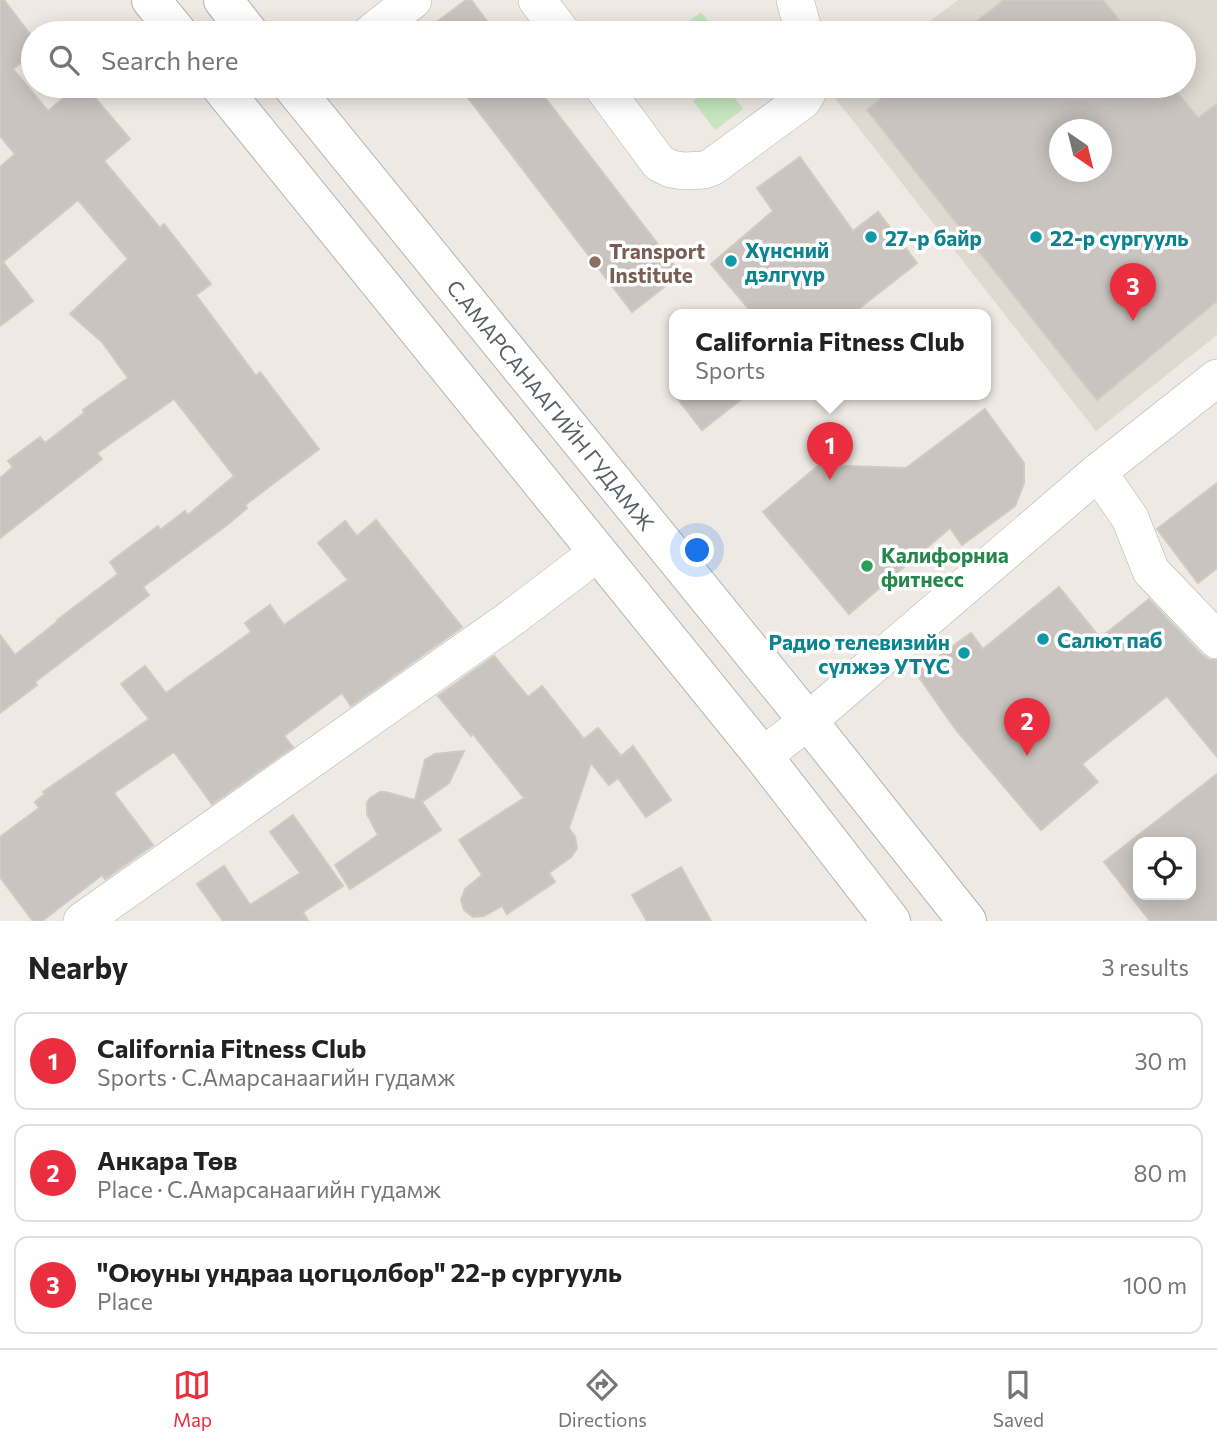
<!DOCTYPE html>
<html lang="en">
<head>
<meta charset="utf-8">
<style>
  body { margin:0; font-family:Commissioner,sans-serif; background:#f6f6f6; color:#222 }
  .controls { position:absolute; right:21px; bottom:21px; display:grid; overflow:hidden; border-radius:14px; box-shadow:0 4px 18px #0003 }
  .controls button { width:63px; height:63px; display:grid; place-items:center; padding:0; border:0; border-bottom:2px solid #e0e0e0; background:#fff; color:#222; font:35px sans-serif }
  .compass { position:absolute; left:1049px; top:119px; width:63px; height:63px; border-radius:50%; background:#fff; box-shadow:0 4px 18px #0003; rotate:145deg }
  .you { position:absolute; left:698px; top:551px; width:24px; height:24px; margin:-18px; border:5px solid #fff; border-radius:50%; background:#1a73e8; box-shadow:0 0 0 10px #1a73e833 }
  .badge { display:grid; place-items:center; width:46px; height:46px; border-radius:50%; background:#ea2d3f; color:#fff; font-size:23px; font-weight:700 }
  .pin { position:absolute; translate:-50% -58px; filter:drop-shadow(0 2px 4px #0008) }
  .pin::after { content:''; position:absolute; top:37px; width:24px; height:21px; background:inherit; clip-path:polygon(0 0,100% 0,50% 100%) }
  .popup { position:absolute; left:669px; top:309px; width:322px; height:91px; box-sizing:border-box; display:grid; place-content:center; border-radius:14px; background:#fff; filter:drop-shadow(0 2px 5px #0005); font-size:23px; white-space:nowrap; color:#767676 }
  .popup b { font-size:26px; color:#222 }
  .popup::after { content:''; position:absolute; left:50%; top:100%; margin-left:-14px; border:14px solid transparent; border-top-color:#fff }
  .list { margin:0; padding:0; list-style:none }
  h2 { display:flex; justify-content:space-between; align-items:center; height:91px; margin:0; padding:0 28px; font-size:30px }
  h2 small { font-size:23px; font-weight:400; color:#767676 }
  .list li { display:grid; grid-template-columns:46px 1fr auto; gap:21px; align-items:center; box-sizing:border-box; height:98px; margin:0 14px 14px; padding:0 14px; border:2px solid #e0e0e0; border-radius:14px }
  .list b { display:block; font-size:26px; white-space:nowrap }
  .list p { margin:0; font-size:23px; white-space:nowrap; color:#767676 }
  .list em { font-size:23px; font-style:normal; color:#767676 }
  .icon { flex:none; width:38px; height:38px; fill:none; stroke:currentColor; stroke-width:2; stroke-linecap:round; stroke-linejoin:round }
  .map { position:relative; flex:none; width:1217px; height:921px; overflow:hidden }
  .search { position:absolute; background:#fff; box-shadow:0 4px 18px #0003; left:21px; right:21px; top:21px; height:77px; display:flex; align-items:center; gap:18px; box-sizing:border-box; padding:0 24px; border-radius:38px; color:#767676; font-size:26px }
  .sheet { height:427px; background:#fff }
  nav { display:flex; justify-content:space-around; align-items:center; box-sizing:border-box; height:98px; border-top:2px solid #e0e0e0; background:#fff; font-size:19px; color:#767676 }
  nav a { display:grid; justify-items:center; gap:4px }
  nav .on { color:#ea2d3f }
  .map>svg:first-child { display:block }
  .education { fill:#ded9d1; fill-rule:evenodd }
  .green { fill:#c5e6bf }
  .building { fill:#c9c4bf; stroke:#d2cac1; stroke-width:2; fill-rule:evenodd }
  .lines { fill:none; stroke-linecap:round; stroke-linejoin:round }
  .street-casing { stroke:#b0b5b8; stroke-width:38 }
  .secondary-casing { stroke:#afb4b8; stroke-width:40 }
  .street { stroke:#fff; stroke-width:37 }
  .secondary { stroke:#fff; stroke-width:38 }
  .culture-dot { fill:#0f9aa8; stroke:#fff; stroke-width:2.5 }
  .education-dot { fill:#8d6e63; stroke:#fff; stroke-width:2.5 }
  .leisure-dot { fill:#2e9e5b; stroke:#fff; stroke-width:2.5 }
  .labels { text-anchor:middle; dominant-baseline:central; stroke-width:7; stroke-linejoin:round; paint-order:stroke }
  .culture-label { font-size:21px; font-weight:bold; fill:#0d838f; stroke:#fff; text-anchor:start }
  .education-label { font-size:21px; font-weight:bold; fill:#785e54; stroke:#fff; text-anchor:start }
  .street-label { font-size:21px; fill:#5b6064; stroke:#fff }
  .leisure-label { font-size:21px; font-weight:bold; fill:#27864d; stroke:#fff; text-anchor:start }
</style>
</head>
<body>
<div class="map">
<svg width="1217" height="921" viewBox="0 0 1217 921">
  <rect width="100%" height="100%" fill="#eee9e3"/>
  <path class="education" d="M 958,0 L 1217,0 L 1217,335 L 1096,431 L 832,94 L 844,86 L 1184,86 L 1184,33 L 914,33 ZM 1060,130 L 1102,130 L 1102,172 L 1060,172 Z"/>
  <g class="green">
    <path d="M 701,12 L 717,33 L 674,33 Z"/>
    <path d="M 714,86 L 726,86 L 743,109 L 715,130 L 693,101 Z"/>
  </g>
  <g class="building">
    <path d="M 0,0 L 4,0 L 33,38 L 33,53 L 13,69 L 48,111 L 78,86 L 85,86 L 130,139 L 104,161 L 160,228 L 164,224 L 211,284 L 196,295 L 256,376 L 260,372 L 319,449 L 245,505 L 247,508 L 227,525 L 143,587 L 149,595 L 35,682 L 37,685 L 0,713 L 0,635 L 15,655 L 58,621 L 57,620 L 118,574 L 110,562 L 158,526 L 160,530 L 185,511 L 188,515 L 234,476 L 174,399 L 97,453 L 102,459 L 0,538 L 0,478 L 13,467 L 8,461 L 40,437 L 45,443 L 84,413 L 83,410 L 128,378 L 102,342 L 70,314 L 128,259 L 78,200 L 3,262 L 33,301 L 0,326 L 0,167 L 15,154 L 0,136 Z"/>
    <path d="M 466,0 L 471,0 L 496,33 L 422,33 Z"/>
    <path d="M 1004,0 L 1103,0 L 1129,33 L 962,33 Z"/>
    <path d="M 459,86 L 536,86 L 681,274 L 632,312 Z"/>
    <path d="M 897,86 L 1172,86 L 1198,118 L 1217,104 L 1217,301 L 1097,400 L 867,110 ZM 1060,130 L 1102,130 L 1102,172 L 1060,172 Z"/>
    <path d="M 800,157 L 853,231 L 878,212 L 917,263 L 852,314 L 753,314 L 711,264 L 773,211 L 757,188 Z"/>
    <path d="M 674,394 L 748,394 L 702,430 Z"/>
    <path d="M 985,409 L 1024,463 L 1024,483 L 1015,506 L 962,545 L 950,528 L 849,614 L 763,512 L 819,465 L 906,468 Z"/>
    <path d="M 1217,483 L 1217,568 L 1198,583 L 1157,529 Z"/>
    <path d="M 376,520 L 462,627 L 351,706 L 342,693 L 284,736 L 293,747 L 212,804 L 174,752 L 114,793 L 153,845 L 105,879 L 102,875 L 42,921 L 33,921 L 0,877 L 0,837 L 39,808 L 35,802 L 45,794 L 43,792 L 149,719 L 121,684 L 145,666 L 166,693 L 251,632 L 245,623 L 270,605 L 284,625 L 348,580 L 318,543 L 345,521 L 357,536 Z"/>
    <path d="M 1059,587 L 1100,638 L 1149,599 L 1202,655 L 1210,660 L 1217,660 L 1217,757 L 1167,696 L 1082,764 L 1098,782 L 1041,830 L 956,730 L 916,673 L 971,633 L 983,649 Z"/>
    <path d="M 494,656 L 528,697 L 542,686 L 584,739 L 598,728 L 621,756 L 633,746 L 671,800 L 646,817 L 618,778 L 609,785 L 591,763 L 569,828 L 575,837 L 577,848 L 571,857 L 549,873 L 555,882 L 507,914 L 502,906 L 484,916 L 473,917 L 464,910 L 461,900 L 465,889 L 482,875 L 459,840 L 524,798 L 472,733 L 471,736 L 438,696 Z"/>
    <path d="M 464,751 L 449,783 L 422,802 L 441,830 L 350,889 L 335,865 L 378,835 L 367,814 L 367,803 L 370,798 L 380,792 L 385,792 L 415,800 L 425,760 L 435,754 Z"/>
    <path d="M 1217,774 L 1217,921 L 1150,921 L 1104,862 ZM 1138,842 L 1191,842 L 1191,895 L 1138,895 Z"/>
    <path d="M 293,815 L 343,886 L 303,912 L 308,921 L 223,921 L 197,884 L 224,866 L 250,905 L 300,873 L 270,832 Z"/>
    <path d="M 681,867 L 711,921 L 647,921 L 632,895 Z"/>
  </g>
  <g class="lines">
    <defs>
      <g id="street">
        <path d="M 537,0 L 562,33"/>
        <path d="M 795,0 L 804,33"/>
        <path d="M 371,33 L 413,0"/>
        <path d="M 602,86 L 659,163 L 671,169 L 684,171 L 704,170 L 712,167 L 803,100 L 811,86"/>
        <path d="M 1098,472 L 1130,518 L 1151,571 L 1217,640"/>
        <path d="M 763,756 L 808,721 L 1098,472 L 1217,378"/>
        <path d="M 82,921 L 513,617 L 597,553"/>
      </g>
      <g id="secondary">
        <path d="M 151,0 L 178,33"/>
        <path d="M 223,0 L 249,33"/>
        <path d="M 220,86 L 763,756 L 891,921"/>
        <path d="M 292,86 L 808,721 L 967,921"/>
      </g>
    </defs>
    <use href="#street" class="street-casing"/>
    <use href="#secondary" class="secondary-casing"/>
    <use href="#street" class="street"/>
    <use href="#secondary" class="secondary"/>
  </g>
  <g class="culture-dot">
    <circle cx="871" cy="237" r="7"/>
    <circle cx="1036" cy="237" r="7"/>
    <circle cx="731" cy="261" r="7"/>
    <circle cx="1043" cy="639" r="7"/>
    <circle cx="964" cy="653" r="7"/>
  </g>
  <circle class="education-dot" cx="595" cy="262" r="7"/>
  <circle class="leisure-dot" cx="867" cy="566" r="7"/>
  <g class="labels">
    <g class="culture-label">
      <text x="885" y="237">27-р байр</text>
      <text x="1050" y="237">22-р сургууль</text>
      <text x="745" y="249">Хүнсний<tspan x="745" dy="24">дэлгүүр</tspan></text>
      <text x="1057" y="639">Салют паб</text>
      <text x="950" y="641" text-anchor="end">Радио телевизийн<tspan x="950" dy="24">сүлжээ УТҮС</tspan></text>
    </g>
    <g class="education-label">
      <text x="609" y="250">Transport<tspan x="609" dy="24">Institute</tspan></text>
    </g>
    <g class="street-label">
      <text transform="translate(551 405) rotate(51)">С.АМАРСАНААГИЙН ГУДАМЖ</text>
    </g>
    <g class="leisure-label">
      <text x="881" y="554">Калифорниа<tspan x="881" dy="24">фитнесс</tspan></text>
    </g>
  </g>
</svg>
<div class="controls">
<button><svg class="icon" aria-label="locate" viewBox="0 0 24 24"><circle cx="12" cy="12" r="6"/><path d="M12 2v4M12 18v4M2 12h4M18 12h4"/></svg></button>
</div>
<svg class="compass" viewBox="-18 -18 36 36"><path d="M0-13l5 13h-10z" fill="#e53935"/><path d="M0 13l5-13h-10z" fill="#767676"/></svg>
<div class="you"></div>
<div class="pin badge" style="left:830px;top:480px">1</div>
<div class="popup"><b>California Fitness Club</b>Sports</div>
<div class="pin badge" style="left:1027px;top:756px">2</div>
<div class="pin badge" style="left:1133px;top:321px">3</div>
<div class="search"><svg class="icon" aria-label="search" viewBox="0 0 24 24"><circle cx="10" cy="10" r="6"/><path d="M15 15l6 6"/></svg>Search here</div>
</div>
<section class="sheet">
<h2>Nearby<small>3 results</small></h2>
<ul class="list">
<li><span class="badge">1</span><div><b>California Fitness Club</b><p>Sports · С.Амарсанаагийн гудамж</p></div><em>30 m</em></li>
<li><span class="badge">2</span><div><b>Анкара Төв</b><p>Place · С.Амарсанаагийн гудамж</p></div><em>80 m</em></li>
<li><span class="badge">3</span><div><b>&quot;Оюуны ундраа цогцолбор&quot; 22-р сургууль</b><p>Place</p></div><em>100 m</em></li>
</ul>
</section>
<nav>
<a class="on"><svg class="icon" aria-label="map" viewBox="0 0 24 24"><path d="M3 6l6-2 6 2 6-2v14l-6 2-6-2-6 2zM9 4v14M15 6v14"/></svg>Map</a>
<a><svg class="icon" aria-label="directions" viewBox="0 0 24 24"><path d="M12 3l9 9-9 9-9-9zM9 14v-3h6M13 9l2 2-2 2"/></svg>Directions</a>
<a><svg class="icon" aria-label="saved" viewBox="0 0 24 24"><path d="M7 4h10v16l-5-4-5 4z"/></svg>Saved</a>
</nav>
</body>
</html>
